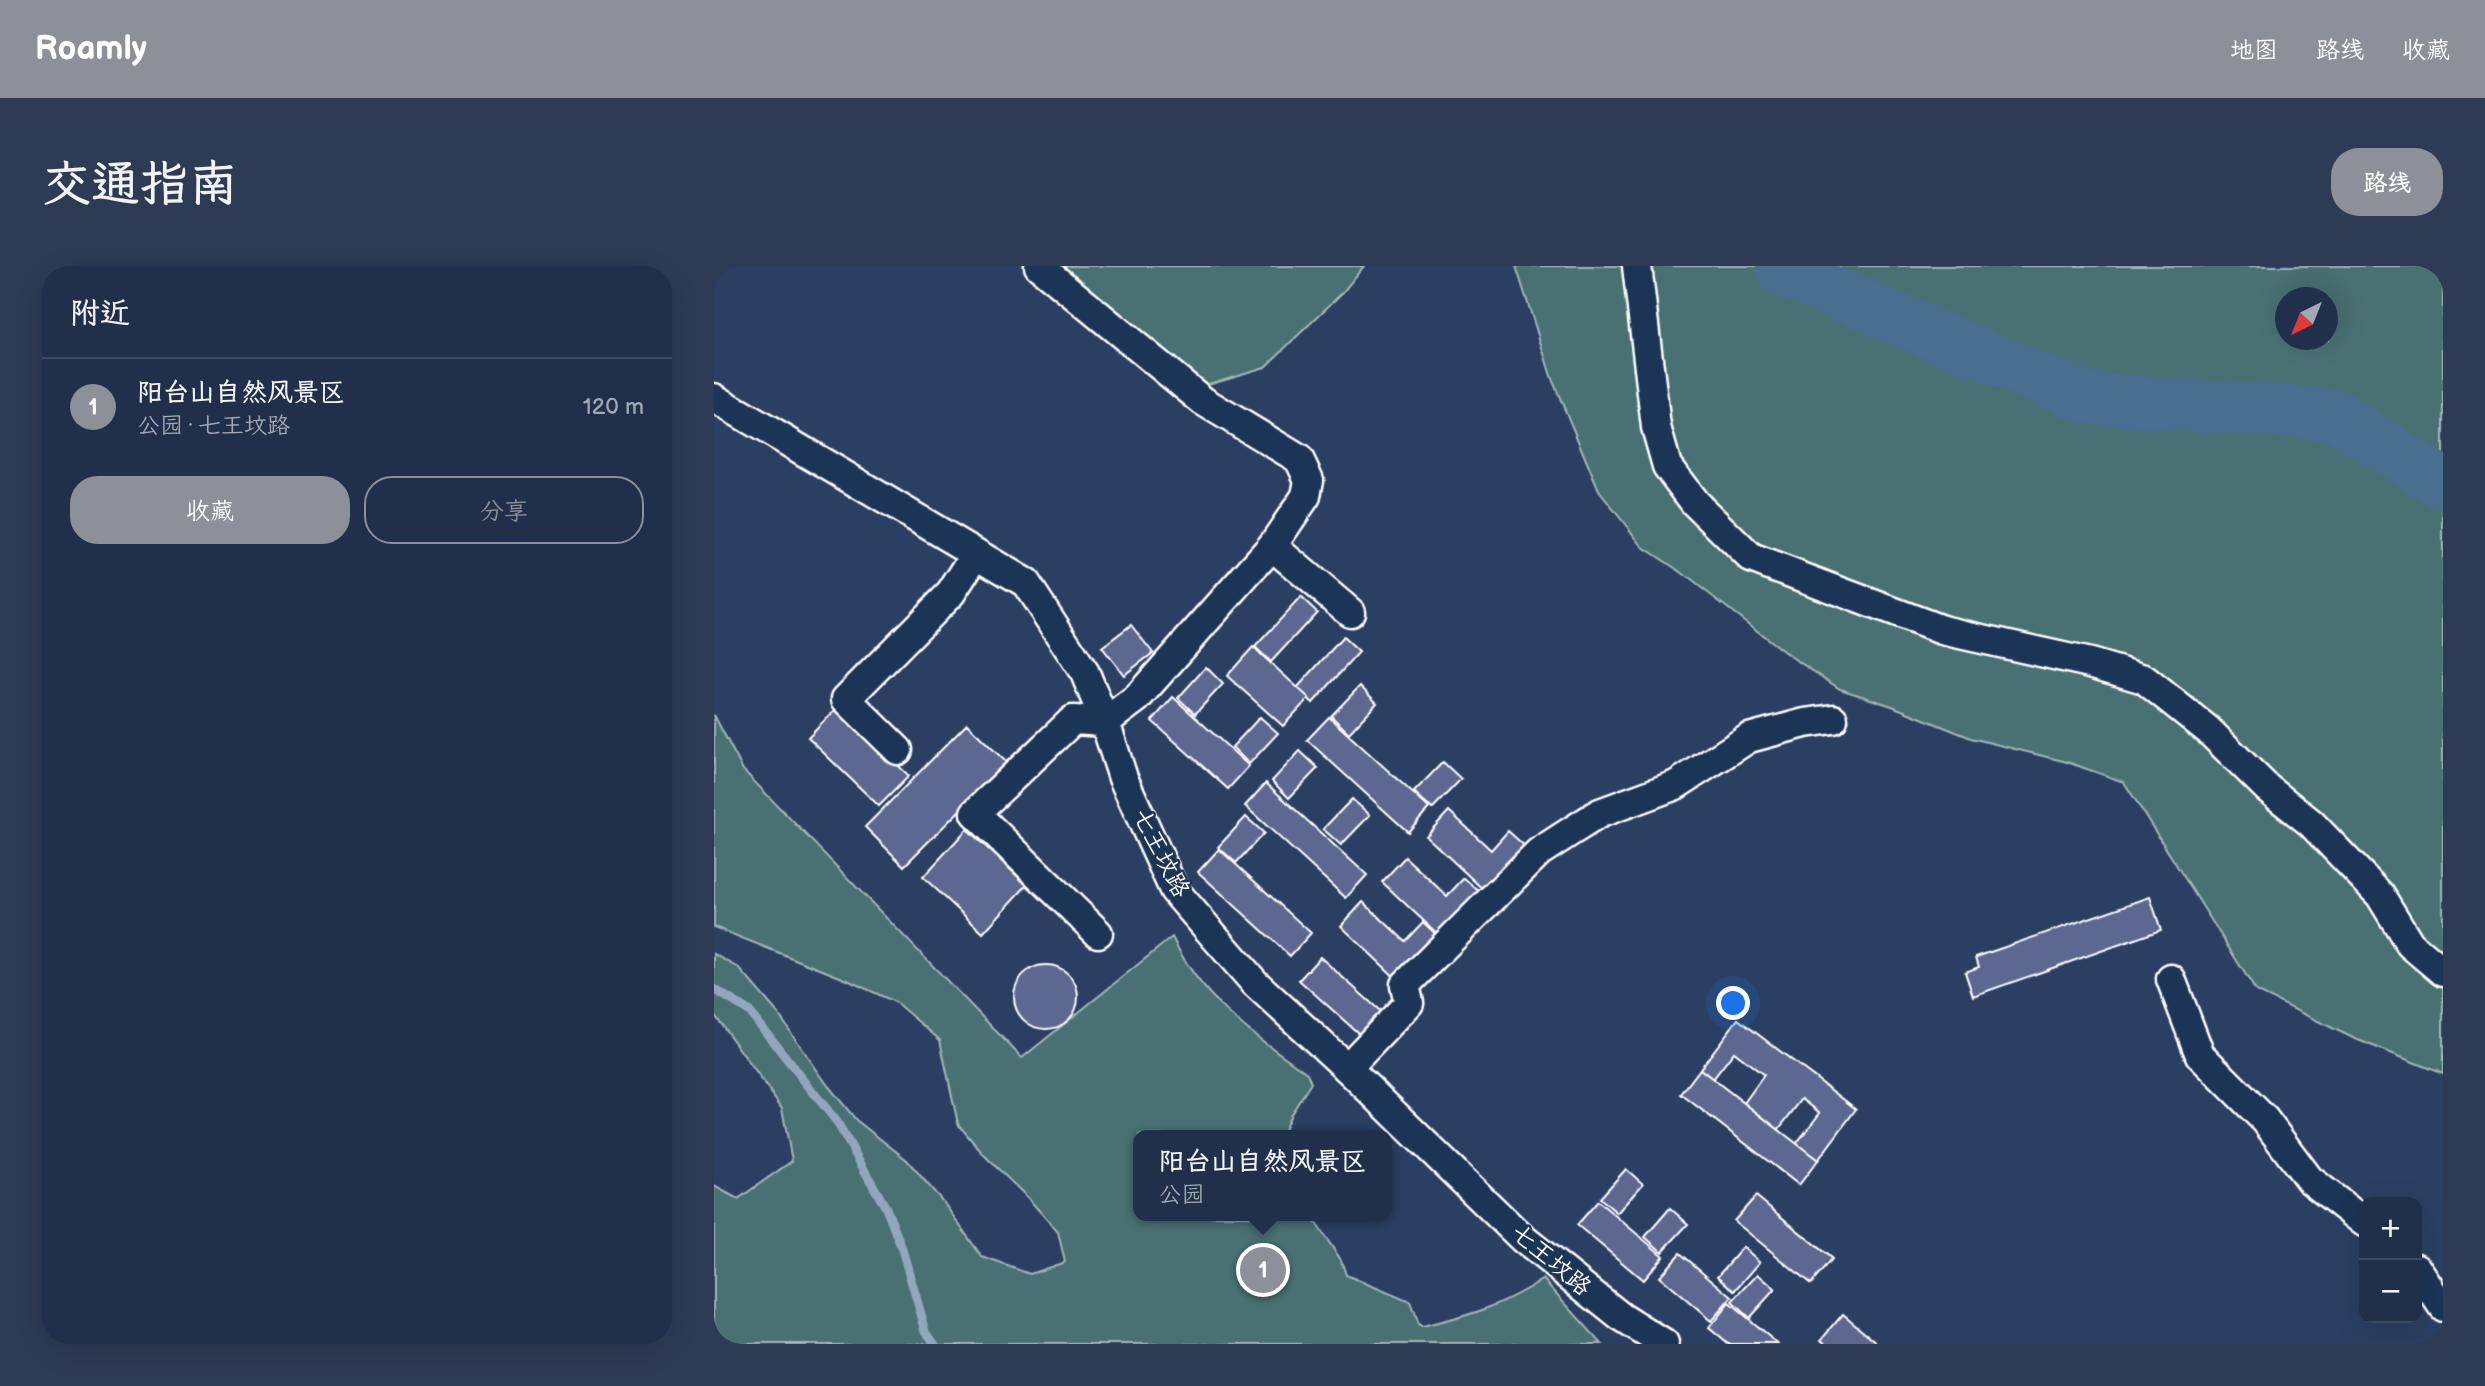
<!DOCTYPE html>
<html lang="zh">
<head>
<meta charset="utf-8">
<style>
  body { margin:0; font-family:"Balsamiq Sans","LXGW WenKai TC",sans-serif; background:#2d3b54; color:#f1f3f6 }
  .controls { position:absolute; right:21px; bottom:21px; display:grid; overflow:hidden; border-radius:14px; box-shadow:0 7px 28px #0002 }
  .controls button { width:63px; height:63px; display:grid; place-items:center; padding:0; border:0; border-bottom:2px solid #3d4a62; background:#202f4a; color:#f1f3f6; font:35px sans-serif }
  .compass { position:absolute; left:1561px; top:21px; width:63px; height:63px; border-radius:50%; background:#202f4a; box-shadow:0 7px 28px #0002; rotate:223deg }
  .you { position:absolute; left:1020px; top:738px; width:24px; height:24px; margin:-18px; border:5px solid #fff; border-radius:50%; background:#1a73e8; box-shadow:0 0 0 10px #1a73e833 }
  .badge { display:grid; place-items:center; width:46px; height:46px; border-radius:50%; background:#8c9099; color:#fff; font-size:23px; font-weight:700 }
  .pin { position:absolute; translate:-50% -50%; border:4px solid #fff; box-shadow:0 2px 7px #0006 }
  .popup { position:absolute; left:419px; top:864px; width:259px; height:91px; box-sizing:border-box; display:grid; place-content:center; border-radius:14px; background:#202f4a; filter:drop-shadow(0 2px 5px #0005); font-size:23px; white-space:nowrap; color:#a2a9b5 }
  .popup b { font-size:26px; color:#f1f3f6 }
  .popup::after { content:''; position:absolute; left:50%; top:100%; margin-left:-14px; border:14px solid transparent; border-top-color:#202f4a }
  .list { margin:0; padding:0; list-style:none }
  h2 { display:flex; justify-content:space-between; align-items:center; height:91px; margin:0; padding:0 28px; font-size:30px }
  h2 small { font-size:23px; font-weight:400; color:#a2a9b5 }
  .list li { display:grid; grid-template-columns:46px 1fr auto; gap:21px; align-items:center; box-sizing:border-box; height:98px; padding:0 28px; border-top:2px solid #3d4a62 }
  .list b { display:block; font-size:26px; white-space:nowrap }
  .list p { margin:0; font-size:23px; white-space:nowrap; color:#a2a9b5 }
  .list em { font-size:23px; font-style:normal; color:#a2a9b5 }
  .actions { display:flex; gap:14px; padding:21px 28px }
  .actions a { flex:1; padding:16px 0; border:2px solid #8c9099; border-radius:28px; text-align:center; font-size:24px; color:#8c9099 }
  .actions .main { background:#8c9099; color:#fff }
  .map { position:relative; flex:none; width:1729px; height:1078px; overflow:hidden; border-radius:28px }
  header { display:flex; align-items:center; gap:42px; box-sizing:border-box; height:98px; padding:0 35px; background:#8c9099; color:#fff }
  header strong { font-size:33px }
  nav { display:flex; gap:38px; margin-inline-start:auto; font-size:24px }
  .intro { display:flex; align-items:center; justify-content:space-between; box-sizing:border-box; height:168px; padding:0 42px }
  h1 { margin:0; font-size:49px }
  .button { padding:18px 32px; border-radius:28px; background:#8c9099; color:#fff; font-size:24px; font-weight:700 }
  main { display:flex; gap:42px; padding:0 42px }
  aside { flex:1; background:#202f4a; border-radius:28px; box-shadow:0 7px 28px #0002 }
  .map>svg:first-child { display:block }
  .green { fill:#4a6f72; stroke:#a4b7b8; stroke-width:2; fill-rule:evenodd }
  .lines { fill:none; stroke-linecap:round; stroke-linejoin:round }
  .stream { stroke:#91a8bc; stroke-width:9 }
  .river { stroke:#486e90; stroke-width:52 }
  .building { fill:#5c6890; stroke:#fff; stroke-width:2 }
  .minor-casing { stroke:#fff; stroke-width:33 }
  .minor { stroke:#1d3557; stroke-width:28 }
  .labels { text-anchor:middle; dominant-baseline:central; stroke-width:5; stroke-linejoin:round; paint-order:stroke }
  .street-label { font-size:24px; fill:#fff; stroke:#1d3557 }
</style>
</head>
<body>
<header>
<strong>Roamly</strong>
<nav><a>地图</a><a>路线</a><a>收藏</a></nav>
</header>
<div class="intro"><h1>交通指南</h1><a class="button">路线</a></div>
<main>
<aside>
<h2>附近<small></small></h2>
<ul class="list">
<li><span class="badge">1</span><div><b>阳台山自然风景区</b><p>公园 · 七王坟路</p></div><em>120 m</em></li>
</ul>
<div class="actions"><a class="main">收藏</a><a>分享</a></div>
</aside>
<div class="map">
<svg width="1729" height="1078" viewBox="0 0 1729 1078">
  <rect width="100%" height="100%" fill="#2a3f62"/>
  <filter id="ink" filterUnits="userSpaceOnUse"><feTurbulence type="fractalNoise" baseFrequency=".0143" numOctaves="2"/><feDisplacementMap in="SourceGraphic" scale="14" xChannelSelector="R" yChannelSelector="G"/><feConvolveMatrix kernelMatrix="1 2 1 2 8 2 1 2 1" color-interpolation-filters="sRGB"/></filter>
  <g filter="url(#ink)">
    <g class="green">
      <path d="M 335,0 L 650,0 L 629,26 L 551,101 L 491,119 Z"/>
      <path d="M 802,0 L 1729,0 L 1729,808 L 1639,772 L 1542,725 L 1410,516 L 1353,496 L 1257,472 L 1178,440 L 1126,423 L 1073,388 L 967,306 L 929,281 L 885,225 L 838,113 ZM 1572,32 L 1614,32 L 1614,74 L 1572,74 Z"/>
      <path d="M 0,449 L 29,504 L 308,792 L 458,671 C 489,736 537,767 593,807 L 597,817 L 577,848 L 568,869 L 425,869 L 425,950 L 597,950 L 627,994 L 632,1009 L 696,1036 L 704,1059 L 708,1061 C 757,1049 786,1041 829,1013 L 888,1078 L 0,1078 L 0,920 L 24,933 L 78,895 L 68,842 L 0,748 L 0,688 L 25,702 L 63,746 L 112,817 L 142,854 L 193,894 L 230,937 L 268,991 L 316,1008 L 351,996 L 344,966 L 313,931 L 270,889 L 244,858 L 226,774 L 181,736 L 131,713 L 0,661 Z"/>
    </g>
    <g class="lines">
      <path class="stream" d="M 0,723 L 35,745 L 123,856 L 172,942 L 187,980 L 212,1065 L 221,1078"/>
      <path class="river" d="M 1068,0 L 1069,5 L 1372,132 L 1621,149 L 1729,218"/>
    </g>
    <g class="building">
      <path d="M 587,331 L 603,346 L 557,396 L 541,381 Z"/>
      <path d="M 417,359 L 439,387 L 410,409 L 388,381 Z"/>
      <path d="M 629,371 L 645,386 L 599,437 L 583,422 Z"/>
      <path d="M 539,381 L 595,432 L 569,460 L 513,410 Z"/>
      <path d="M 492,401 L 509,418 L 481,448 L 464,432 Z"/>
      <path d="M 646,420 L 663,437 L 635,467 L 617,450 Z"/>
      <path d="M 459,431 L 535,500 L 514,523 L 438,455 Z"/>
      <path d="M 124,441 L 195,510 L 165,540 L 94,472 Z"/>
      <path d="M 546,451 L 564,467 L 535,498 L 518,481 Z"/>
      <path d="M 615,451 L 715,542 L 694,566 L 593,474 Z"/>
      <path d="M 253,458 L 293,497 L 190,600 L 151,561 Z"/>
      <path d="M 586,485 L 604,502 L 575,532 L 558,515 Z"/>
      <path d="M 729,496 L 747,513 L 718,543 L 700,526 Z"/>
      <path d="M 552,517 L 653,609 L 632,632 L 531,540 Z"/>
      <path d="M 638,533 L 656,549 L 627,579 L 609,563 Z"/>
      <path d="M 735,545 L 777,584 L 794,565 L 814,583 L 773,627 L 712,570 Z"/>
      <path d="M 532,551 L 550,567 L 522,597 L 504,581 Z"/>
      <path d="M 253,563 L 313,619 L 269,667 L 209,611 Z"/>
      <path d="M 505,583 L 597,667 L 576,690 L 484,606 Z"/>
      <path d="M 691,591 L 733,630 L 750,612 L 769,629 L 729,673 L 668,616 Z"/>
      <path d="M 1436,631 L 1447,664 L 1259,730 L 1251,706 L 1265,701 L 1262,691 Z"/>
      <path d="M 649,636 L 691,675 L 709,656 L 728,674 L 687,717 L 627,660 Z"/>
      <path d="M 606,691 L 674,752 L 653,775 L 585,714 Z"/>
      <circle cx="332" cy="731" r="32"/>
      <path d="M 1024,753 L 1142,843 L 1104,894 L 1082,878 L 1106,847 L 1088,833 L 1064,864 L 1030,837 L 1050,809 L 1020,786 L 999,813 L 986,803 Z"/>
      <path d="M 986,803 L 1104,894 L 1085,919 L 967,828 Z"/>
      <path d="M 912,903 L 929,918 L 903,947 L 886,932 Z"/>
      <path d="M 1042,930 L 1118,993 L 1097,1018 L 1020,955 Z"/>
      <path d="M 884,935 L 949,990 L 929,1014 L 863,959 Z"/>
      <path d="M 956,942 L 974,958 L 948,986 L 931,971 Z"/>
      <path d="M 1029,981 L 1046,996 L 1021,1025 L 1004,1010 Z"/>
      <path d="M 966,987 L 1018,1031 L 997,1055 L 945,1011 Z"/>
      <path d="M 1044,1008 L 1061,1023 L 1035,1052 L 1018,1036 Z"/>
      <path d="M 1015,1037 L 1064,1078 L 1014,1078 L 995,1062 Z"/>
      <path d="M 1129,1048 L 1165,1078 L 1114,1078 L 1108,1073 Z"/>
    </g>
    <g class="lines">
      <defs>
        <g id="minor">
          <path d="M 325,0 L 489,135 L 585,193 L 595,214 L 592,230 L 558,280 L 423,432 L 391,456 L 359,454 L 261,547 L 384,667"/>
          <path d="M 923,0 L 942,161 L 953,200 L 981,237 L 1037,292 L 1228,364 L 1376,397 L 1430,413 L 1494,464 L 1553,522 L 1597,557 L 1666,629 L 1696,678 L 1729,706"/>
          <path d="M 0,132 L 312,317 L 371,407 L 391,456 L 409,512 L 460,624 L 541,717 L 633,802 L 808,972 L 907,1051 L 950,1078"/>
          <path d="M 558,280 L 636,346"/>
          <path d="M 184,484 L 132,433 L 237,327 L 262,288"/>
          <path d="M 1457,713 L 1486,789 L 1551,854 L 1595,913 L 1650,956"/>
          <path d="M 633,802 L 695,737 L 691,719 L 825,586 L 859,564 L 886,547 L 962,519 L 1035,472 L 1091,457 L 1119,453"/>
          <path d="M 1703,1002 L 1729,1041"/>
        </g>
      </defs>
      <use href="#minor" class="minor-casing"/>
      <use href="#minor" class="minor"/>
    </g>
  </g>
  <g class="labels">
    <g class="street-label">
      <text transform="translate(447 587) rotate(63)">七王坟路</text>
      <text transform="translate(837 994) rotate(40)">七王坟路</text>
    </g>
  </g>
</svg>
<div class="controls">
<button>+</button>
<button>−</button>
</div>
<svg class="compass" viewBox="-18 -18 36 36"><path d="M0-13l5 13h-10z" fill="#e53935"/><path d="M0 13l5-13h-10z" fill="#a2a9b5"/></svg>
<div class="you"></div>
<div class="pin badge" style="left:549px;top:1004px">1</div>
<div class="popup"><b>阳台山自然风景区</b>公园</div>
</div>
</main>
</body>
</html>
